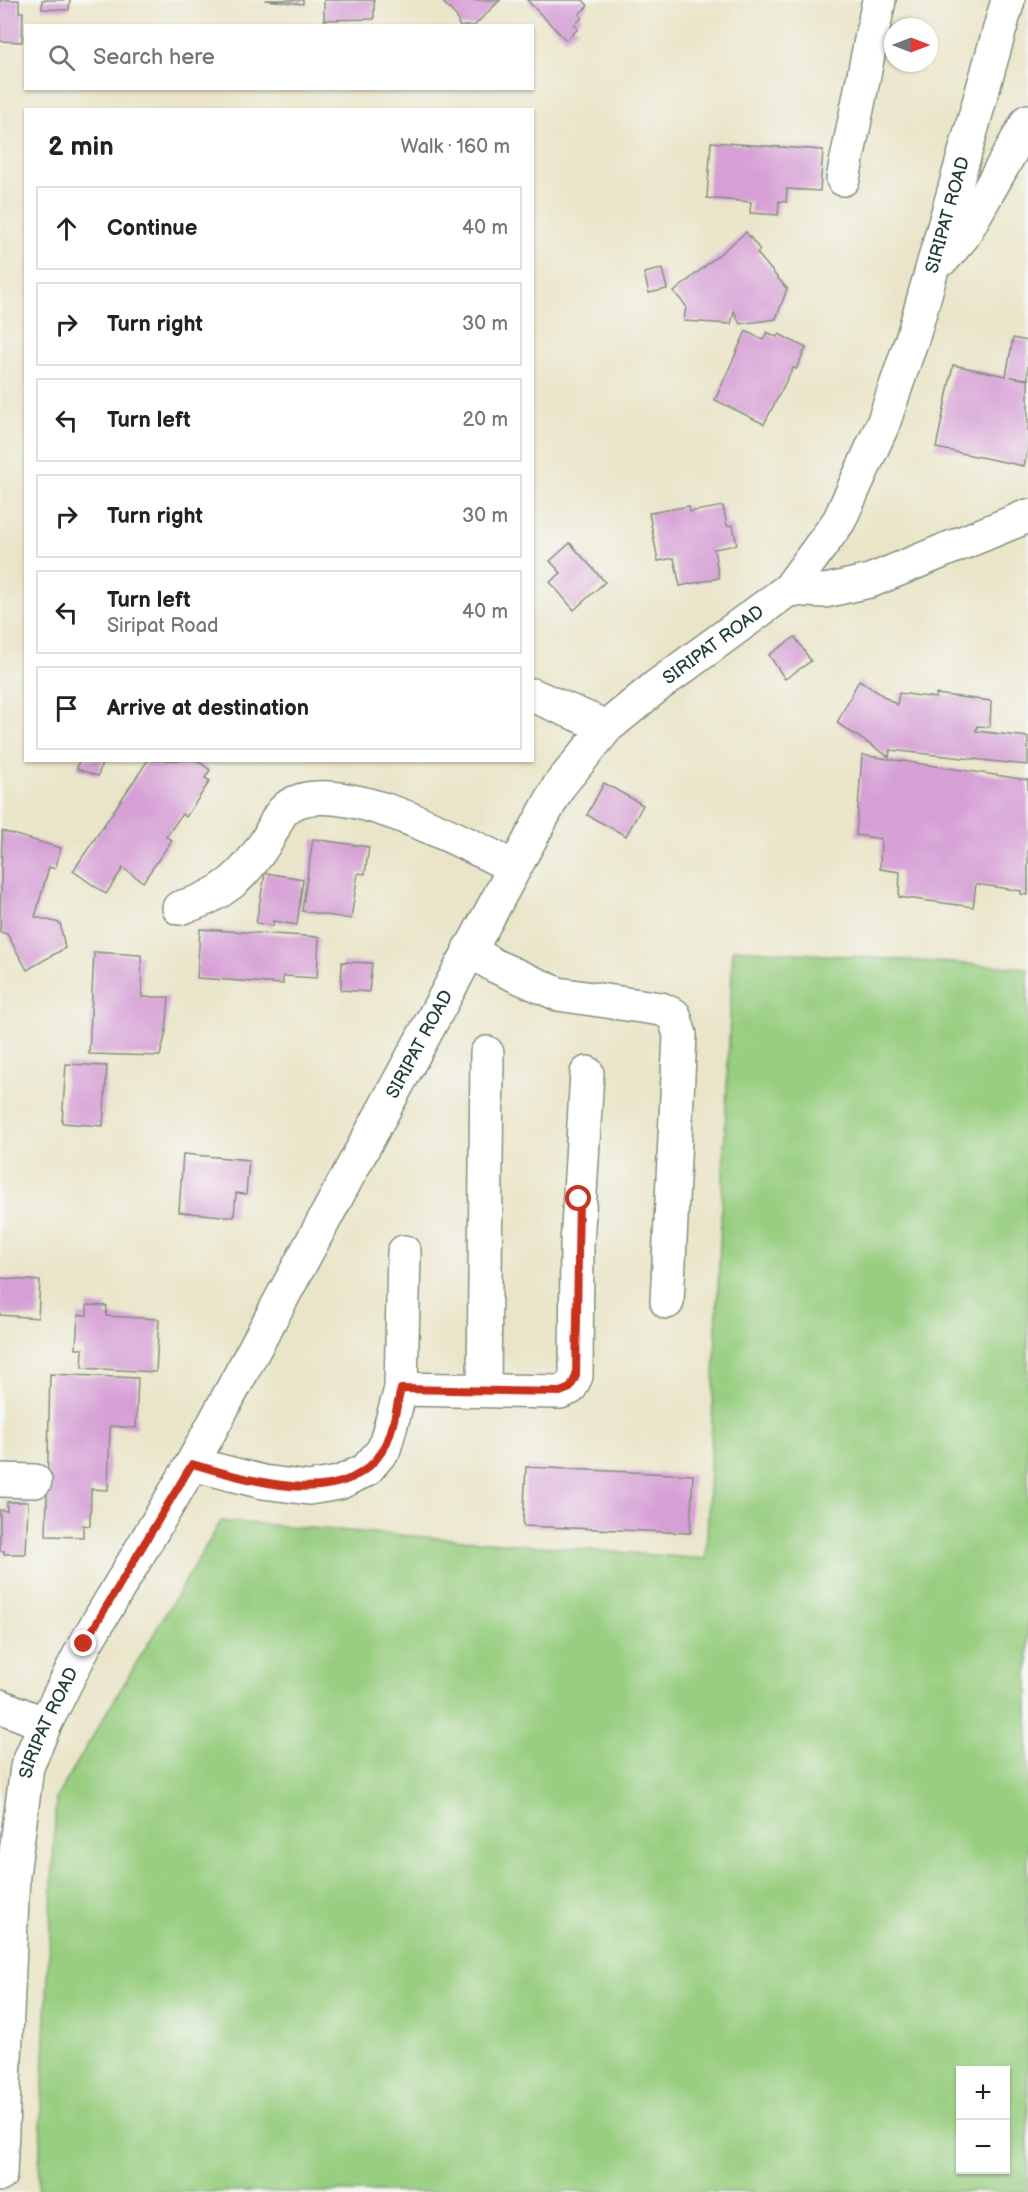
<!DOCTYPE html>
<html lang="en">
<head>
<meta charset="utf-8">
<style>
  body { margin:0; font-family:"Balsamiq Sans",sans-serif; background:#f6f6f6; color:#222 }
  .controls { position:absolute; right:18px; bottom:18px; display:grid; overflow:hidden; border-radius:0px; box-shadow:0 2px 4px #0004 }
  .controls button { width:54px; height:54px; display:grid; place-items:center; padding:0; border:0; border-bottom:2px solid #e0e0e0; background:#fff; color:#222; font:30px sans-serif }
  .compass { position:absolute; left:884px; top:18px; width:54px; height:54px; border-radius:50%; background:#fff; box-shadow:0 2px 4px #0004; rotate:90deg }
  .stop { position:absolute; width:18px; height:18px; margin:-14px; border:4px solid #c8321e; border-radius:50%; background:#fff }
  .stop.end { background:#c8321e; border-color:#fff; box-shadow:0 2px 6px #0008 }
  .list { margin:0; padding:0; list-style:none }
  h2 { display:flex; justify-content:space-between; align-items:center; height:78px; margin:0; padding:0 24px; font-size:26px }
  h2 small { font-size:20px; font-weight:400; color:#767676 }
  .list li { display:grid; grid-template-columns:39px 1fr auto; gap:18px; align-items:center; box-sizing:border-box; height:84px; margin:0 12px 12px; padding:0 12px; border:2px solid #e0e0e0; border-radius:0px }
  .list b { display:block; font-size:22px; white-space:nowrap }
  .list p { margin:0; font-size:20px; white-space:nowrap; color:#767676 }
  .list em { font-size:20px; font-style:normal; color:#767676 }
  .icon { flex:none; width:33px; height:33px; fill:none; stroke:currentColor; stroke-width:2; stroke-linecap:round; stroke-linejoin:round }
  .map { position:relative; flex:none; width:1028px; height:2192px; overflow:hidden }
  .search { position:absolute; background:#fff; box-shadow:0 2px 4px #0004; left:24px; top:24px; width:510px; height:66px; display:flex; align-items:center; gap:15px; box-sizing:border-box; padding:0 21px; border-radius:0px; color:#767676; font-size:22px }
  .panel { position:absolute; background:#fff; box-shadow:0 2px 4px #0004; left:24px; top:108px; width:510px; height:654px; border-radius:0px }
  .map>svg:first-child { display:block }
  .green { fill:#98ce80; stroke:#5c865a; stroke-width:1.5; fill-rule:evenodd }
  .building { fill:#d69fd5 }
  .lines { fill:none; stroke-linecap:round; stroke-linejoin:round }
  .minor-casing { stroke:#84917e; stroke-width:36 }
  .minor { stroke:#fff; stroke-width:33 }
  .route { stroke:#c8321e; stroke-width:8 }
  .labels { text-anchor:middle; dominant-baseline:central; stroke-width:6; stroke-linejoin:round; paint-order:stroke }
  .street-label { font-size:18px; fill:#1f3d34; stroke:#f6f6f2 }
</style>
</head>
<body>
<div class="map">
<svg width="1028" height="2192" viewBox="0 0 1028 2192">
  <rect width="100%" height="100%" fill="#f6f6f2"/>
  <filter id="ink" filterUnits="userSpaceOnUse"><feTurbulence type="fractalNoise" baseFrequency=".0167" numOctaves="2"/><feDisplacementMap in="SourceGraphic" scale="12" xChannelSelector="R" yChannelSelector="G"/><feConvolveMatrix kernelMatrix="1 2 1 2 8 2 1 2 1" color-interpolation-filters="sRGB"/></filter>
  <filter id="wash" filterUnits="userSpaceOnUse"><feTurbulence type="fractalNoise" baseFrequency=".008" numOctaves="4" result="noise"/><feDisplacementMap in="SourceGraphic" scale="24" xChannelSelector="R" yChannelSelector="G"/><feGaussianBlur stdDeviation="1.35" result="paint"/><feColorMatrix in="noise" values="0 0 0 0 0 0 0 0 0 0 0 0 0 0 0 0 0 1.4 0 .05"/><feComposite in="paint" operator="in"/></filter>
  <g filter="url(#wash)">
    <rect width="100%" height="100%" fill="#eae5c9"/>
    <path class="green" d="M 733,949 L 1028,968 L 1028,2192 L 38,2192 L 56,1798 L 221,1521 L 706,1559 ZM 960,2070 L 1006,2070 L 1006,2170 L 960,2170 Z"/>
    <g id="blocks">
      <g class="building">
        <path d="M 0,0 L 19,0 L 19,12 L 23,12 L 22,42 L 0,41 Z"/>
        <path d="M 42,0 L 70,0 L 69,10 L 42,9 Z"/>
        <path d="M 265,0 L 303,0 L 303,4 Z"/>
        <path d="M 324,0 L 374,0 L 374,19 L 324,20 Z"/>
        <path d="M 441,0 L 500,0 L 474,26 L 459,26 L 457,17 Z"/>
        <path d="M 527,0 L 583,0 L 588,6 L 579,14 L 582,18 L 574,25 L 578,29 L 566,40 Z"/>
        <path d="M 711,142 L 823,150 L 820,191 L 787,189 L 786,202 L 779,201 L 778,215 L 750,213 L 751,202 L 707,198 Z"/>
        <path d="M 746,232 L 760,250 L 757,253 L 787,289 L 776,319 L 740,324 L 734,311 L 731,324 L 684,321 L 686,306 L 674,292 Z"/>
        <path d="M 662,269 L 667,289 L 649,293 L 644,273 Z"/>
        <path d="M 746,331 L 763,340 L 767,332 L 777,337 L 779,334 L 806,348 L 796,369 L 793,368 L 764,424 L 715,400 Z"/>
        <path d="M 1013,338 L 1028,341 L 1028,379 L 1011,377 L 1028,380 L 1028,449 L 1024,466 L 936,448 L 953,365 L 1006,376 Z"/>
        <path d="M 689,506 L 690,512 L 723,506 L 727,526 L 733,525 L 737,545 L 714,549 L 719,578 L 680,586 L 674,558 L 658,561 L 649,513 Z"/>
        <path d="M 570,543 L 605,582 L 574,610 L 550,582 L 561,573 L 550,561 Z"/>
        <path d="M 795,637 L 811,661 L 785,679 L 769,655 Z"/>
        <path d="M 859,680 L 897,705 L 899,693 L 936,698 L 936,694 L 991,701 L 990,727 L 977,726 L 976,731 L 1028,737 L 1028,765 L 890,750 L 889,757 L 837,723 Z"/>
        <path d="M 862,755 L 1028,780 L 1028,895 L 1021,894 L 1021,891 L 976,884 L 973,907 L 899,897 L 900,872 L 880,869 L 881,839 L 856,835 Z"/>
        <path d="M 79,760 L 103,760 L 98,776 L 77,769 Z"/>
        <path d="M 148,760 L 196,760 L 210,770 L 205,778 L 210,781 L 186,817 L 182,814 L 166,837 L 172,840 L 143,882 L 123,868 L 106,894 L 73,871 Z"/>
        <path d="M 604,783 L 643,805 L 626,836 L 587,815 Z"/>
        <path d="M 2,831 L 61,848 L 55,869 L 49,867 L 35,917 L 60,923 L 65,948 L 27,970 L 7,934 L 0,932 Z"/>
        <path d="M 313,839 L 369,847 L 365,874 L 358,873 L 351,919 L 302,911 Z"/>
        <path d="M 265,873 L 303,879 L 297,925 L 273,921 L 273,926 L 256,923 Z"/>
        <path d="M 200,929 L 319,937 L 317,978 L 283,976 L 283,984 L 197,978 Z"/>
        <path d="M 94,952 L 141,955 L 142,997 L 169,997 L 166,1032 L 160,1056 L 89,1054 Z"/>
        <path d="M 342,962 L 372,963 L 369,992 L 341,990 Z"/>
        <path d="M 66,1064 L 107,1066 L 103,1126 L 62,1123 Z"/>
        <path d="M 183,1154 L 249,1160 L 246,1194 L 236,1193 L 234,1217 L 179,1212 Z"/>
        <path d="M 0,1278 L 40,1281 L 38,1318 L 0,1315 Z"/>
        <path d="M 87,1305 L 107,1306 L 106,1316 L 159,1319 L 156,1372 L 82,1368 L 83,1349 L 76,1349 L 78,1315 L 87,1315 Z"/>
        <path d="M 50,1374 L 138,1378 L 136,1428 L 110,1426 L 108,1490 L 91,1489 L 90,1526 L 83,1525 L 83,1537 L 46,1536 Z"/>
        <path d="M 526,1467 L 693,1475 L 690,1533 L 523,1526 Z"/>
        <path d="M 7,1502 L 28,1502 L 26,1554 L 4,1554 L 4,1551 L 0,1551 L 0,1510 L 7,1511 Z"/>
      </g>
    </g>
  </g>
  <g filter="url(#ink)">
    <use href="#blocks" fill-opacity="0" stroke="#84917e" stroke-width="1.5"/>
    <g class="lines">
      <defs>
        <g id="minor">
          <path d="M 843,179 L 879,0"/>
          <path d="M 944,258 L 963,236 L 1028,121"/>
          <path d="M 789,589 L 825,591 L 870,581 L 1028,516"/>
          <path d="M 532,695 L 607,727"/>
          <path d="M 179,908 C 221,897 244,877 267,840 C 272,832 275,823 280,815 C 316,762 470,845 513,867"/>
          <path d="M 469,949 L 495,966 L 558,994 L 661,1009 L 674,1015 L 680,1035 L 667,1302"/>
          <path d="M 401,1389 L 560,1392 L 570,1388 L 576,1376 L 577,1245 L 587,1073"/>
          <path d="M 484,1390 L 487,1053"/>
          <path d="M 192,1464 L 263,1482 L 309,1488 L 339,1483 L 366,1470 L 384,1449 L 401,1389 L 404,1252"/>
          <path d="M 0,1480 L 35,1481"/>
          <path d="M 0,1706 L 45,1724"/>
          <path id="s1" d="M 0,2175 L 13,1875 L 27,1767 L 45,1724 L 85,1644 L 192,1464 L 559,786 L 607,727 L 657,686 L 789,589 L 839,521 L 883,424 L 914,333 L 1008,0"/>
        </g>
      </defs>
      <use href="#minor" class="minor-casing"/>
      <use href="#minor" class="minor"/>
    </g>
  </g>
  <g class="lines" filter="url(#ink)">
    <path class="route" d="M 84,1644 L 192,1464 C 248,1479 344,1513 383,1450 C 393,1434 396,1407 401,1389 L 560,1392 L 570,1388 L 576,1376 L 579,1199"/>
  </g>
  <g class="labels">
    <g class="street-label">
      <text stroke="none"><textPath href="#s1" startOffset="2240">SIRIPAT ROAD</textPath></text>
      <text stroke="none"><textPath href="#s1" startOffset="1736">SIRIPAT ROAD</textPath></text>
      <text stroke="none"><textPath href="#s1" startOffset="1232">SIRIPAT ROAD</textPath></text>
      <text stroke="none"><textPath href="#s1" startOffset="458">SIRIPAT ROAD</textPath></text>
    </g>
  </g>
</svg>
<div class="controls">
<button>+</button>
<button>−</button>
</div>
<svg class="compass" viewBox="-18 -18 36 36"><path d="M0-13l5 13h-10z" fill="#e53935"/><path d="M0 13l5-13h-10z" fill="#767676"/></svg>
<div class="stop" style="left:579px;top:1199px"></div>
<div class="stop end" style="left:84px;top:1644px"></div>
<div class="search"><svg class="icon" aria-label="search" viewBox="0 0 24 24"><circle cx="10" cy="10" r="6"/><path d="M15 15l6 6"/></svg>Search here</div>
<section class="panel">
<h2>2 min<small>Walk · 160 m</small></h2>
<ul class="list">
<li><svg class="icon" aria-label="ahead" viewBox="0 0 24 24"><path d="M12 20V5M6 11l6-6 6 6"/></svg><div><b>Continue</b></div><em>40 m</em></li>
<li><svg class="icon" aria-label="right" viewBox="0 0 24 24"><path d="M7 20v-9h11M14 6l5 5-5 5"/></svg><div><b>Turn right</b></div><em>30 m</em></li>
<li><svg class="icon" aria-label="left" viewBox="0 0 24 24"><path d="M17 20v-9H6M10 6l-5 5 5 5"/></svg><div><b>Turn left</b></div><em>20 m</em></li>
<li><svg class="icon" aria-label="right" viewBox="0 0 24 24"><path d="M7 20v-9h11M14 6l5 5-5 5"/></svg><div><b>Turn right</b></div><em>30 m</em></li>
<li><svg class="icon" aria-label="left" viewBox="0 0 24 24"><path d="M17 20v-9H6M10 6l-5 5 5 5"/></svg><div><b>Turn left</b><p>Siripat Road</p></div><em>40 m</em></li>
<li><svg class="icon" aria-label="arrive" viewBox="0 0 24 24"><path d="M6 21V4h12l-3 4 3 4H6"/></svg><div><b>Arrive at destination</b></div></li>
</ul>
</section>
</div>
</body>
</html>
